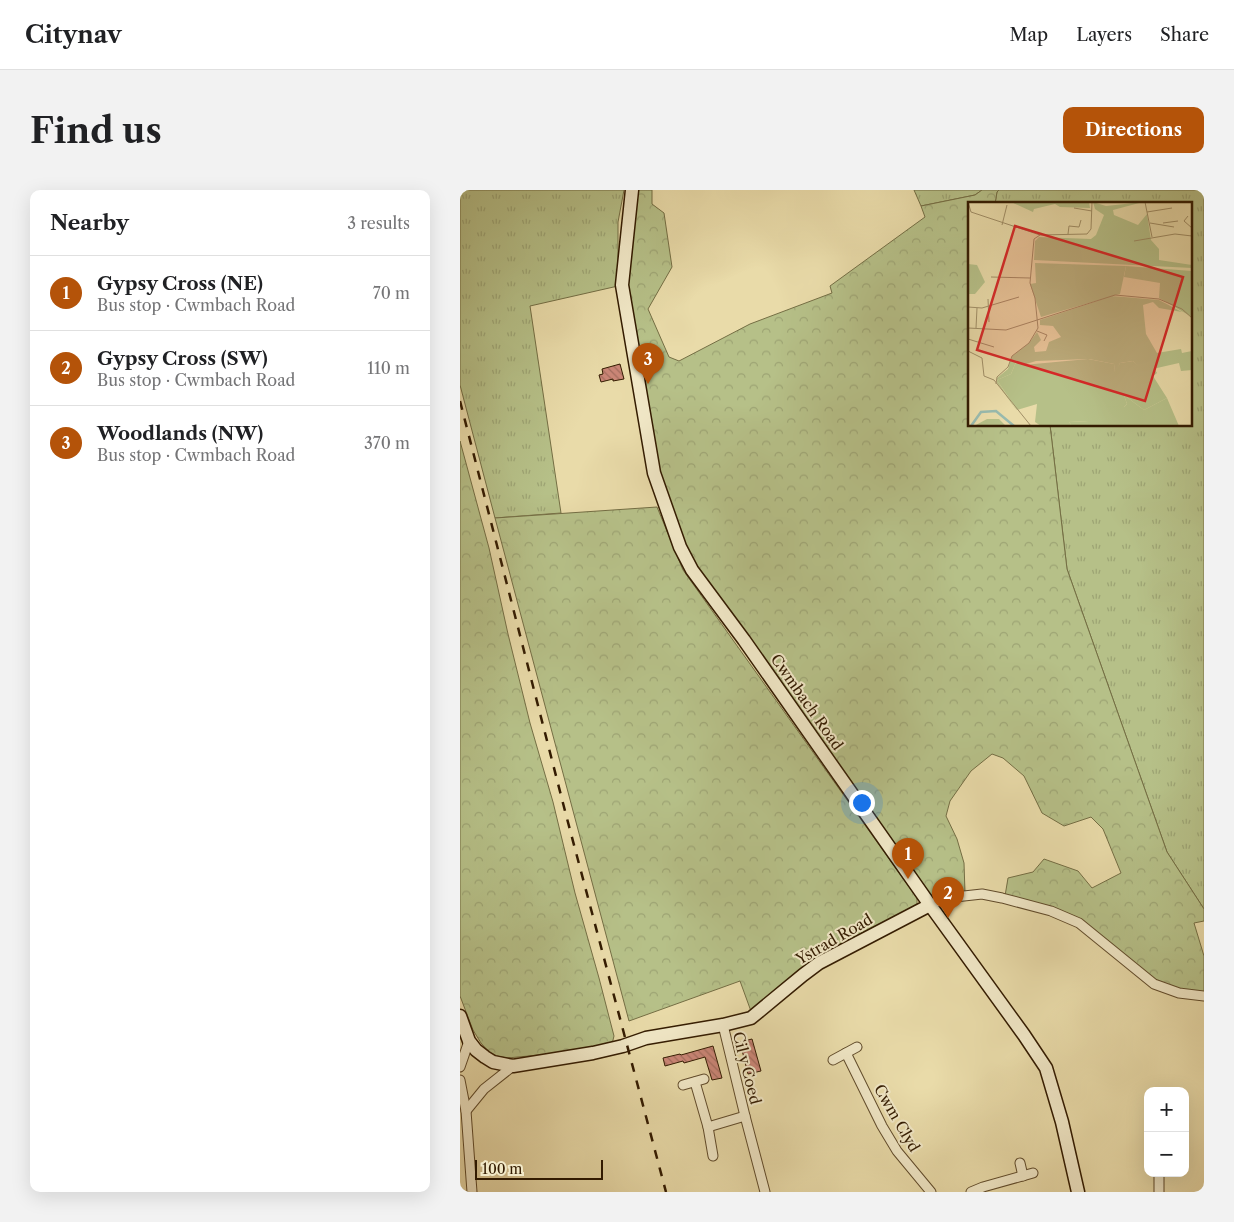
<!DOCTYPE html>
<html lang="en">
<head>
<meta charset="utf-8">
<style>
  body { margin:0; font-family:"Libre Caslon Text",serif; background:#f2f2f2; color:#202124 }
  .controls { position:absolute; right:15px; bottom:15px; display:grid; overflow:hidden; border-radius:10px; box-shadow:0 5px 20px #0002 }
  .controls button { width:45px; height:45px; display:grid; place-items:center; padding:0; border:0; border-bottom:1px solid #e0e0e0; background:#fff; color:#202124; font:25px sans-serif }
  .scale { position:absolute; left:15px; bottom:12px; width:128px; box-sizing:border-box; padding-left:5px; border:2px solid #331b01; border-top:0; font-size:14px; line-height:18px; white-space:nowrap; color:#331b01; -webkit-text-stroke:4px #f1e8c7; paint-order:stroke }
  .you { position:absolute; left:401px; top:612px; width:18px; height:18px; margin:-12px; border:4px solid #fff; border-radius:50%; background:#1a73e8; box-shadow:0 0 0 8px #1a73e833 }
  .badge { display:grid; place-items:center; width:32px; height:32px; border-radius:50%; background:#b45309; color:#fff; font-size:16px; font-weight:700 }
  .pin { position:absolute; translate:-50% -41px; filter:drop-shadow(0 1px 2px #0008) }
  .pin::after { content:''; position:absolute; top:26px; width:18px; height:15px; background:inherit; clip-path:polygon(0 0,100% 0,50% 100%) }
  .list { margin:0; padding:0; list-style:none }
  h2 { display:flex; justify-content:space-between; align-items:center; height:65px; margin:0; padding:0 20px; font-size:21px }
  h2 small { font-size:16px; font-weight:400; color:#757577 }
  .list li { display:grid; grid-template-columns:32px 1fr auto; gap:15px; align-items:center; box-sizing:border-box; height:75px; padding:0 20px; border-top:1px solid #e0e0e0 }
  .list b { display:block; font-size:19px; white-space:nowrap }
  .list p { margin:0; font-size:16px; white-space:nowrap; color:#757577 }
  .list em { font-size:16px; font-style:normal; color:#757577 }
  .map { position:relative; flex:none; width:744px; height:1002px; overflow:hidden; border-radius:10px }
  header { display:flex; align-items:center; gap:30px; box-sizing:border-box; height:70px; padding:0 25px; background:#fff; border-bottom:1px solid #e0e0e0 }
  header strong { font-size:24px }
  nav { display:flex; gap:28px; margin-inline-start:auto; font-size:18px }
  .intro { display:flex; align-items:center; justify-content:space-between; box-sizing:border-box; height:120px; padding:0 30px }
  h1 { margin:0; font-size:35px }
  .button { padding:12px 22px; border-radius:10px; background:#b45309; color:#fff; font-size:18px; font-weight:700 }
  main { display:flex; gap:30px; padding:0 30px }
  aside { flex:1; background:#fff; border-radius:10px; box-shadow:0 5px 20px #0002 }
  .map>svg:first-child { display:block }
  .grass { fill:url(#grass-tufts); stroke:#746e44 }
  .forest { fill:url(#forest-crowns); stroke:#746e44 }
  .building { fill:url(#building-back-hatch); stroke:#331b01 }
  .lines { fill:none; stroke-linecap:round; stroke-linejoin:round }
  .street-casing { stroke:#604b2b; stroke-width:11 }
  .secondary-casing { stroke:#331b01; stroke-width:15 }
  .street { stroke:#f1e8c7; stroke-width:9 }
  .secondary { stroke:#f1e8c7; stroke-width:12 }
  .rail { stroke:#331b01; stroke-width:2.5; stroke-dasharray:9 9; stroke-linecap:butt }
  .labels { text-anchor:middle; dominant-baseline:central; stroke-width:4; stroke-linejoin:round; paint-order:stroke }
  .street-label { font-size:15px; fill:#331b01; stroke:#f1e8c7 }
  .inset-river { fill:none; stroke:#98baae; stroke-width:2.5 }
  .inset-road { fill:none; stroke:#a08e66; stroke-width:1 }
  .view { fill:#d62828; fill-opacity:0.15; stroke:#d62828; stroke-width:2.5 }
  .inset-edge { fill:none; stroke:#331b01; stroke-width:2.5 }
</style>
</head>
<body>
<header>
<strong>Citynav</strong>
<nav><a>Map</a><a>Layers</a><a>Share</a></nav>
</header>
<div class="intro"><h1>Find us</h1><a class="button">Directions</a></div>
<main>
<aside>
<h2>Nearby<small>3 results</small></h2>
<ul class="list">
<li><span class="badge">1</span><div><b>Gypsy Cross (NE)</b><p>Bus stop · Cwmbach Road</p></div><em>70 m</em></li>
<li><span class="badge">2</span><div><b>Gypsy Cross (SW)</b><p>Bus stop · Cwmbach Road</p></div><em>110 m</em></li>
<li><span class="badge">3</span><div><b>Woodlands (NW)</b><p>Bus stop · Cwmbach Road</p></div><em>370 m</em></li>
</ul>
</aside>
<div class="map">
<svg width="744" height="1002" viewBox="0 0 744 1002">
  <defs>
    <pattern id="grass-tufts" width="24" height="20" patternUnits="userSpaceOnUse" patternTransform="scale(1.25)"><rect width="24" height="20" fill="#b6c088"/><path d="M3 7l-1-3M5 7V3M7 7l1-3M15 17l-1-3M17 17v-4M19 17l1-3" fill="none" stroke="#9da474"/></pattern>
    <pattern id="forest-crowns" width="20" height="18" patternUnits="userSpaceOnUse" patternTransform="scale(1.25)"><rect width="20" height="18" fill="#b6c088"/><path d="M2 6a3 3 0 1 1 6 0M12 15a3 3 0 1 1 6 0" fill="none" stroke="#9da474"/></pattern>
    <pattern id="building-back-hatch" width="6" height="6" patternUnits="userSpaceOnUse" patternTransform="scale(1.25)"><rect width="6" height="6" fill="#cb8677"/><path d="M-1 5l2 2M0 0l6 6M5-1l2 2" fill="none" stroke="#a56d5f"/></pattern>
  </defs>
  <rect width="100%" height="100%" fill="#e9dba9"/>
  <filter id="stains"><feTurbulence type="fractalNoise" baseFrequency=".004" numOctaves="4"/><feColorMatrix values="0 0 0 0 .2 0 0 0 0 .09 0 0 0 0 .02 0 0 0 .5 -.17"/></filter>
  <radialGradient id="worn" r=".72"><stop offset=".6" stop-color="#630" stop-opacity="0"/><stop offset="1" stop-color="#630" stop-opacity=".3"/></radialGradient>
  <g class="grass">
    <path d="M 0,0 L 164,0 L 158,32 L 158,96 L 70,116 L 101,323 L 35,328 L 0,195 Z"/>
    <path d="M 454,0 L 522,0 L 515,5 L 461,16 Z"/>
    <path d="M 539,0 L 744,0 L 744,719 L 707,662 L 607,379 L 590,235 L 730,235 L 730,14 L 535,14 L 537,1 Z"/>
  </g>
  <g class="forest">
    <path d="M 177,0 L 192,0 L 192,14 L 204,23 L 212,77 L 188,119 L 209,167 L 219,171 L 290,134 L 372,103 L 370,96 L 465,27 L 461,16 L 515,5 L 522,0 L 539,0 L 537,2 L 535,14 L 509,14 L 509,235 L 590,235 L 607,379 L 707,662 L 744,719 L 744,731 L 734,733 L 744,766 L 744,804 L 718,802 L 695,793 L 620,729 L 545,706 L 548,688 L 573,682 L 584,669 L 618,681 L 632,698 L 661,683 L 643,639 L 631,627 L 604,636 L 582,623 L 564,586 L 543,568 L 532,564 L 511,581 L 490,611 L 486,626 L 497,649 L 504,673 L 505,703 L 473,710 L 236,377 L 225,357 L 198,283 L 165,93 Z"/>
    <path d="M 0,251 L 29,358 L 48,444 L 70,533 L 93,612 L 115,703 L 139,788 L 154,846 L 152,854 L 145,856 L 90,864 L 47,868 L 37,866 L 29,862 L 21,853 L 13,840 L 0,806 Z"/>
    <path d="M 197,317 L 223,380 L 457,708 L 457,717 L 358,773 L 292,824 L 280,791 L 169,831 L 35,328 Z"/>
  </g>
  <g class="building">
    <path d="M 160,174 L 164,189 L 153,191 L 153,189 L 141,192 L 139,185 L 143,184 L 142,179 Z"/>
    <path d="M 292,849 L 301,881 L 288,884 L 280,852 Z"/>
    <path d="M 253,856 L 262,888 L 252,890 L 245,867 L 224,873 L 223,871 L 205,876 L 203,868 L 220,864 L 221,865 Z"/>
  </g>
  <g class="lines">
    <defs>
      <g id="street">
        <path d="M 470,715 L 486,708 L 522,704 L 542,708 L 591,721 L 619,733 L 694,794 L 719,803 L 744,806"/>
        <path d="M 263,835 L 285,926 L 305,1002"/>
        <path d="M 386,863 L 422,936 L 437,961 L 471,1002"/>
        <path d="M 373,870 L 397,857"/>
        <path d="M 0,877 L 9,851"/>
        <path d="M 0,890 L 6,921 L 12,1002"/>
        <path d="M 235,892 L 248,937 L 253,966"/>
        <path d="M 223,895 L 244,889"/>
        <path d="M 6,921 L 24,899 L 53,876"/>
        <path d="M 248,937 L 285,926"/>
        <path d="M 560,973 L 563,986"/>
        <path d="M 699,983 L 699,1002"/>
        <path d="M 511,1002 L 523,997 L 573,983"/>
      </g>
      <g id="secondary">
        <path d="M 172,0 L 162,95 L 194,283 L 220,357 L 232,380 L 284,450 L 470,715 L 564,845 L 586,878 L 602,932 L 618,1002"/>
        <path d="M 0,826 L 9,851 L 16,860 L 25,867 L 33,872 L 53,876 L 133,863 L 163,856 L 186,848 L 263,835 L 291,828 L 343,785 L 359,773 L 470,715"/>
      </g>
    </defs>
    <use href="#street" class="street-casing"/>
    <use href="#secondary" class="secondary-casing"/>
    <use href="#street" class="street"/>
    <use href="#secondary" class="secondary"/>
    <path class="rail" d="M 0,211 L 105,621 L 206,1002"/>
  </g>
  <g class="labels">
    <g class="street-label">
      <text transform="translate(347 512) rotate(55)">Cwmbach Road</text>
      <text transform="translate(374 749) rotate(-30)">Ystrad Road</text>
      <text transform="translate(287 878) rotate(76)">Cil y Coed</text>
      <text transform="translate(437 928) rotate(60)">Cwm Clyd</text>
    </g>
  </g>
  <g transform="translate(508 12)">
    <rect width="224" height="224" fill="#e9dba9"/>
    <path d="M 158,64 L 224,69 L 224,115 L 191,96 L 192,81 L 156,75 ZM 213,147 L 214,151 L 224,149 L 224,168 L 213,169 L 211,161 L 189,166 L 189,151 ZM 120,157 L 146,162 L 147,170 L 152,161 L 165,159 L 172,165 L 184,163 L 189,171 L 185,174 L 199,196 L 176,208 L 156,193 L 159,202 L 156,205 L 122,205 L 121,219 L 101,220 L 104,224 L 73,224 L 67,220 L 69,202 L 49,208 L 29,178 L 43,172 L 48,160 L 55,160 L 55,163 Z" fill="#b6c088"/>
    <path d="M 43,0 L 121,0 L 122,6 L 92,5 L 87,2 L 66,7 L 65,10 ZM 125,0 L 138,4 L 175,0 L 145,8 L 146,13 L 170,23 L 179,12 L 183,38 L 191,47 L 191,58 L 224,63 L 224,66 L 66,58 L 67,39 L 71,35 L 123,37 L 128,33 L 136,13 L 127,7 ZM 67,61 L 158,64 L 152,92 L 73,115 L 62,82 L 68,81 ZM 144,94 L 191,98 L 214,110 L 191,106 L 185,100 L 175,103 L 178,132 L 189,151 L 189,166 L 171,165 L 165,159 L 152,161 L 147,173 L 146,162 L 121,157 L 68,159 L 55,163 L 55,160 L 48,160 L 43,172 L 29,178 L 49,209 L 29,181 L 29,176 L 40,167 L 44,154 L 61,141 L 69,130 L 73,138 L 66,145 L 67,150 L 78,149 L 81,140 L 93,135 L 85,124 L 72,123 L 72,118 ZM 156,193 L 176,208 L 199,196 L 211,224 L 104,224 L 101,220 L 121,219 L 116,203 L 156,205 L 159,202 ZM 19,217 L 31,217 L 38,224 L 6,224 Z" fill="#b6c088"/>
    <path d="M 0,62 L 9,63 L 17,80 L 7,92 L 0,92 Z" fill="#b6c088"/>
    <path class="inset-river" d="M 3,224 L 13,210 L 28,209 L 46,224"/>
    <path class="inset-road" d="M 0,0 L 3,10 L 72,33M 177,0 L 184,35M 106,6 L 124,9M 179,10 L 204,6M 220,14 L 216,19 L 224,26M 182,21 L 206,25M 195,21 L 210,19M 34,23 L 39,3M 100,32 L 101,24 L 111,25 L 113,18M 166,39 L 207,32 L 224,34M 23,75 L 62,76M 20,97 L 21,120M 0,105 L 14,106 L 51,95M 0,126 L 38,128 L 147,93 L 191,97 L 214,107 L 224,116M 8,126 L 9,106M 69,129 L 79,133 L 76,139M 0,137 L 26,145M 0,149 L 14,156 L 16,174 L 26,178 L 63,224M 28,182 L 29,175 L 40,165 L 44,154 L 61,141 L 70,126 L 67,96 L 62,81 L 66,37 L 72,33 L 119,32 L 123,27 L 124,0"/>
    <path class="view" d="M 47,24 L 215,75 L 177,199 L 9,148 Z"/>
    <rect width="224" height="224" class="inset-edge"/>
  </g>
  <rect width="100%" height="100%" filter="url(#stains)"/>
  <rect width="100%" height="100%" fill="url(#worn)"/>
</svg>
<div class="controls">
<button>+</button>
<button>−</button>
</div>
<div class="scale">100 m</div>
<div class="you"></div>
<div class="pin badge" style="left:448px;top:689px">1</div>
<div class="pin badge" style="left:488px;top:728px">2</div>
<div class="pin badge" style="left:188px;top:194px">3</div>
</div>
</main>
</body>
</html>
